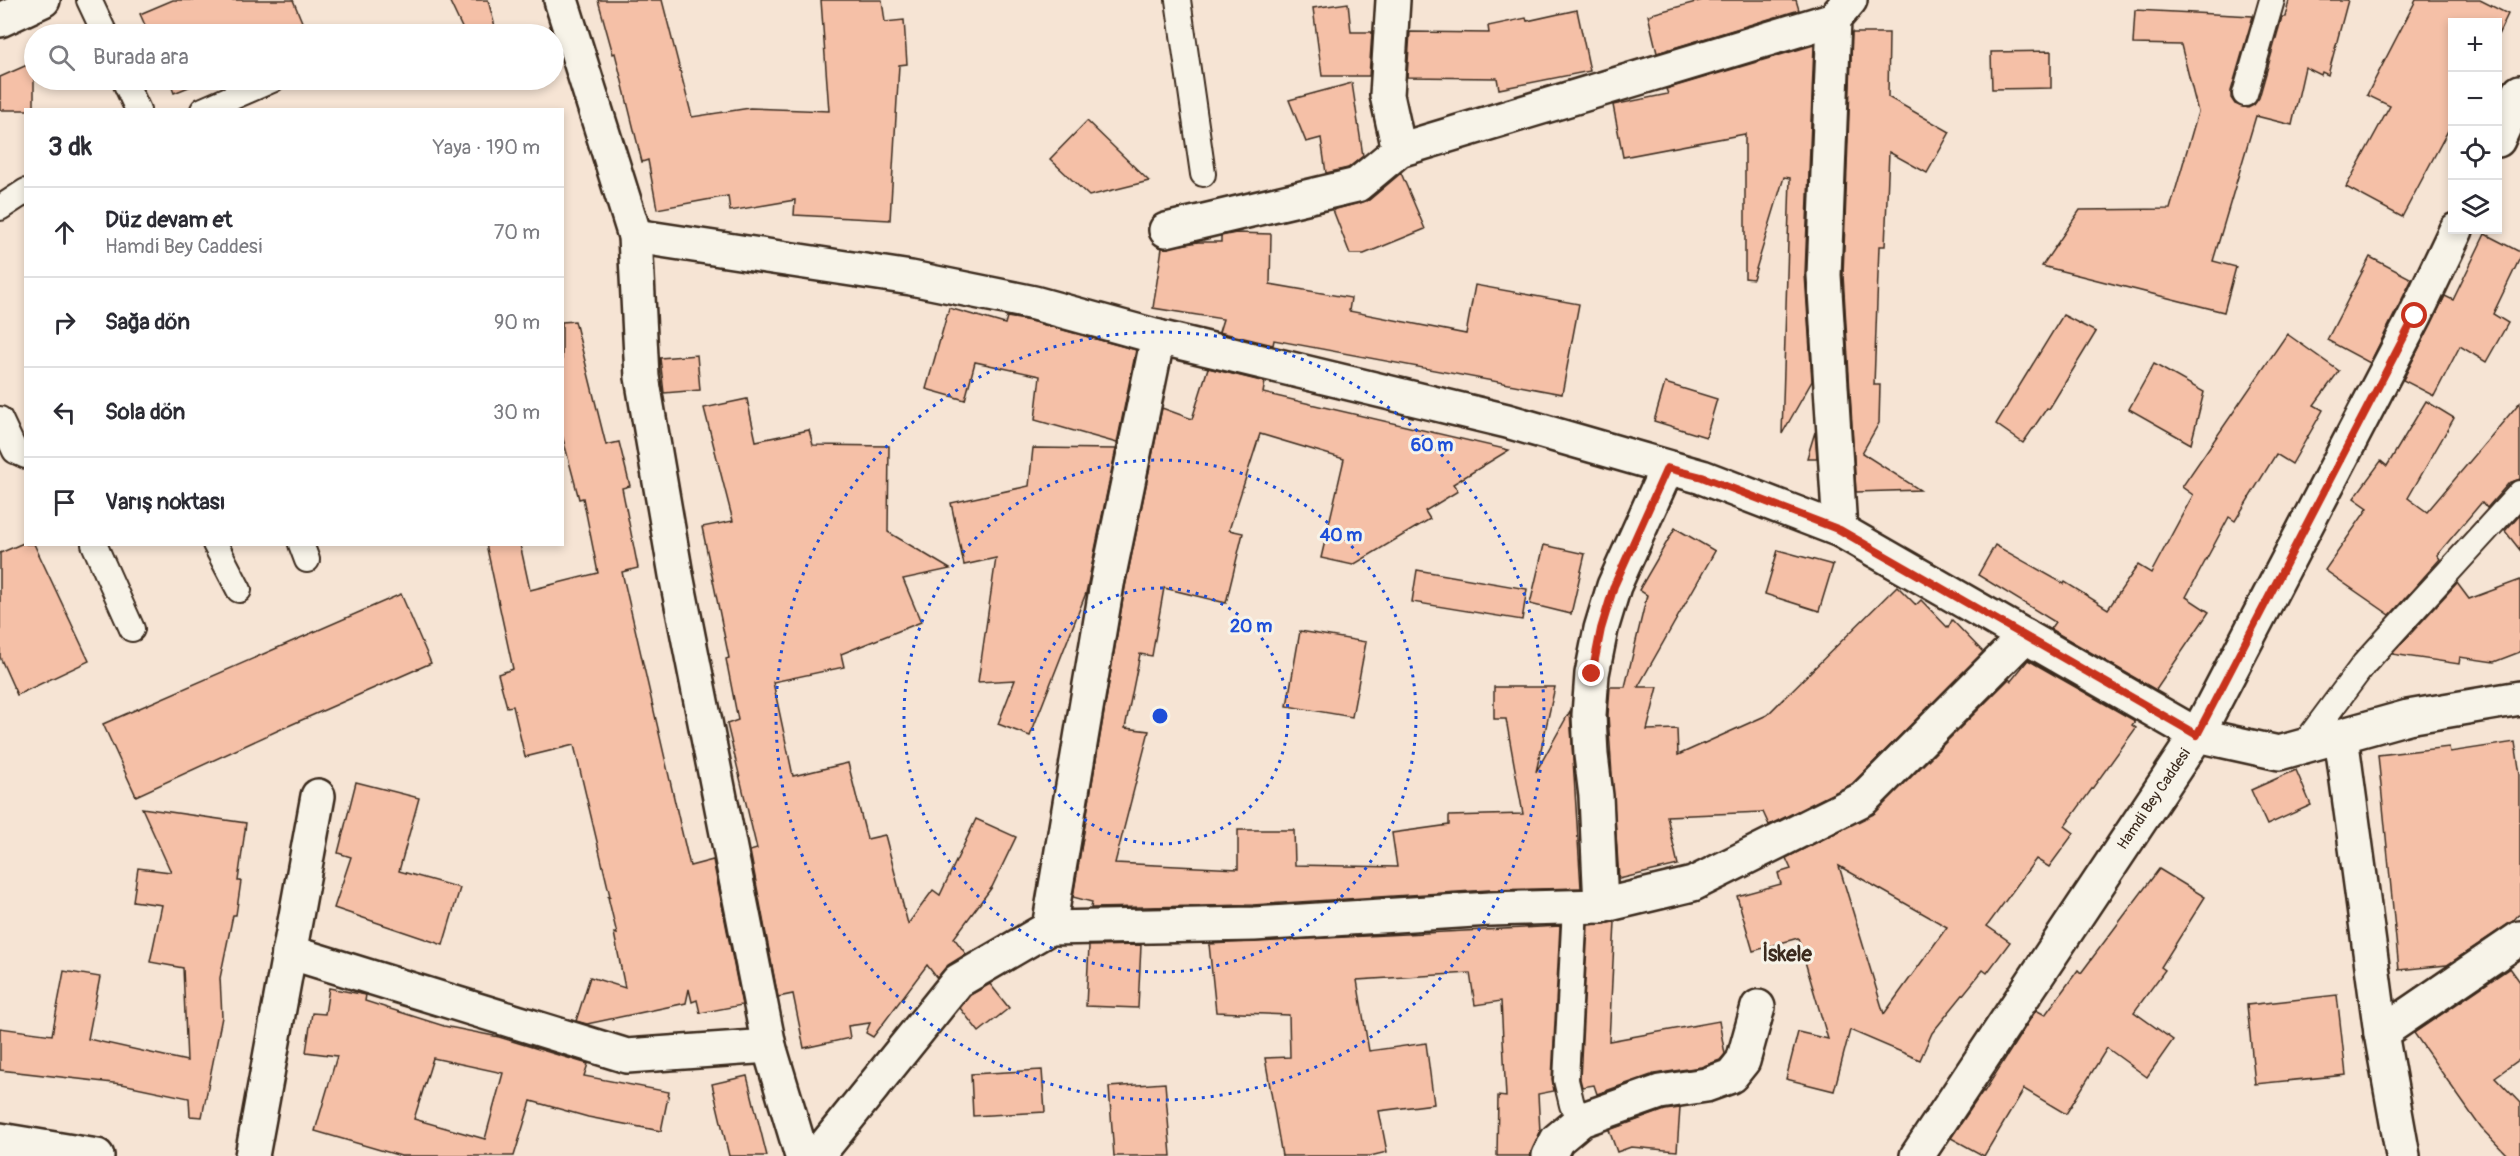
<!DOCTYPE html>
<html lang="tr">
<head>
<meta charset="utf-8">
<style>
  body { margin:0; font-family:Pangolin,sans-serif; background:#f2f2f3; color:#2b2b33 }
  .controls { position:absolute; right:18px; top:18px; display:grid; overflow:hidden; border-radius:0px; box-shadow:0 3px 9px #0003 }
  .controls button { width:54px; height:54px; display:grid; place-items:center; padding:0; border:0; border-bottom:2px solid #e1e1e2; background:#fff; color:#2b2b33; font:30px sans-serif }
  .stop { position:absolute; width:18px; height:18px; margin:-14px; border:4px solid #c8321e; border-radius:50%; background:#fff }
  .stop.end { background:#c8321e; border-color:#fff; box-shadow:0 2px 6px #0008 }
  .list { margin:0; padding:0; list-style:none }
  h2 { display:flex; justify-content:space-between; align-items:center; height:78px; margin:0; padding:0 24px; font-size:26px }
  h2 small { font-size:20px; font-weight:400; color:#7c7c81 }
  .list li { display:grid; grid-template-columns:39px 1fr auto; gap:18px; align-items:center; box-sizing:border-box; height:90px; padding:0 24px; border-top:2px solid #e1e1e2 }
  .list b { display:block; font-size:22px; white-space:nowrap }
  .list p { margin:0; font-size:20px; white-space:nowrap; color:#7c7c81 }
  .list em { font-size:20px; font-style:normal; color:#7c7c81 }
  .icon { flex:none; width:33px; height:33px; fill:none; stroke:currentColor; stroke-width:2; stroke-linecap:round; stroke-linejoin:round }
  .map { position:relative; flex:none; width:2520px; height:1156px; overflow:hidden }
  .search { position:absolute; background:#fff; box-shadow:0 3px 9px #0003; left:24px; top:24px; width:540px; height:66px; display:flex; align-items:center; gap:15px; box-sizing:border-box; padding:0 21px; border-radius:33px; color:#7c7c81; font-size:22px }
  .panel { position:absolute; background:#fff; box-shadow:0 3px 9px #0003; left:24px; top:108px; width:540px; height:438px; border-radius:0px }
  .map>svg:first-child { display:block }
  .building { fill:#f5c0a7; stroke:#3b2a1e; stroke-width:1.5; fill-rule:evenodd }
  .lines { fill:none; stroke-linecap:round; stroke-linejoin:round }
  .lane-casing { stroke:#3b2a1e; stroke-width:28 }
  .street-casing { stroke:#3b2a1e; stroke-width:38 }
  .lane { stroke:#f7f3e8; stroke-width:24 }
  .street { stroke:#f7f3e8; stroke-width:33 }
  .route { stroke:#c8321e; stroke-width:8 }
  .ring { fill:none; stroke:#1d4ed8; stroke-width:3; stroke-dasharray:3 6 }
  .labels { text-anchor:middle; dominant-baseline:central; stroke-width:6; stroke-linejoin:round; paint-order:stroke }
  .street-label { font-size:15px; fill:#3b2a1e; stroke:#f7f3e8 }
  .district-label { font-size:21px; font-weight:bold; fill:#3b2a1e; stroke:#f7f3e8 }
  .centre { fill:#1d4ed8; stroke:#f7f3e8; stroke-width:3 }
  .ring-label { font-size:18px; text-anchor:middle; font-weight:bold; fill:#1d4ed8; stroke:#f7f3e8; stroke-width:6; stroke-linejoin:round; paint-order:stroke }
</style>
</head>
<body>
<div class="map">
<svg width="2520" height="1156" viewBox="0 0 2520 1156">
  <rect width="100%" height="100%" fill="#f6e4d4"/>
  <filter id="ink" filterUnits="userSpaceOnUse"><feTurbulence type="fractalNoise" baseFrequency=".0167" numOctaves="2"/><feDisplacementMap in="SourceGraphic" scale="12" xChannelSelector="R" yChannelSelector="G"/><feConvolveMatrix kernelMatrix="1 2 1 2 8 2 1 2 1" color-interpolation-filters="sRGB"/></filter>
  <g filter="url(#ink)">
    <g class="building">
      <path d="M 173,0 L 293,0 L 307,34 L 149,34 L 140,14 Z"/>
      <path d="M 449,0 L 488,0 L 497,34 L 465,34 Z"/>
      <path d="M 598,0 L 662,0 L 692,117 L 750,108 L 829,111 L 821,0 L 882,0 L 885,22 L 904,20 L 907,64 L 899,65 L 890,220 L 794,215 L 795,200 L 730,211 L 728,196 L 657,209 L 648,160 L 642,162 L 615,53 L 613,54 Z"/>
      <path d="M 1703,0 L 1796,0 L 1799,10 L 1657,53 L 1648,15 Z"/>
      <path d="M 2289,0 L 2348,0 L 2328,75 L 2322,72 L 2321,75 L 2305,67 L 2292,125 L 2256,116 L 2213,261 L 2236,267 L 2224,312 L 2042,266 L 2080,210 L 2170,209 L 2198,112 L 2181,45 L 2133,44 L 2135,10 L 2253,16 L 2231,91 L 2231,98 L 2235,104 L 2248,108 L 2254,105 L 2259,98 L 2282,17 L 2285,17 Z"/>
      <path d="M 2416,0 L 2480,0 L 2508,14 L 2498,35 L 2498,22 L 2452,22 L 2452,123 L 2402,217 L 2346,187 L 2390,106 L 2367,95 Z"/>
      <path d="M 1348,3 L 1351,32 L 1372,32 L 1369,76 L 1322,76 L 1313,8 Z"/>
      <path d="M 1577,10 L 1590,71 L 1499,89 L 1497,78 L 1407,77 L 1410,32 L 1489,33 L 1488,26 L 1526,18 L 1527,21 Z"/>
      <path d="M 1852,33 L 1889,33 L 1888,97 L 1950,132 L 1927,173 L 1889,152 L 1885,246 L 1879,246 L 1874,385 L 1880,385 L 1879,423 L 1862,453 L 1920,490 L 1856,492 L 1843,275 Z"/>
      <path d="M 1814,45 L 1805,274 L 1812,381 L 1782,434 L 1790,178 L 1784,177 L 1753,279 L 1745,278 L 1745,134 L 1623,157 L 1613,105 L 1668,94 L 1666,89 Z"/>
      <path d="M 2051,51 L 2051,88 L 1992,89 L 1991,52 Z"/>
      <path d="M 34,62 L 34,110 L 0,110 L 0,77 Z"/>
      <path d="M 169,80 L 206,80 L 174,93 Z"/>
      <path d="M 1352,83 L 1363,156 L 1348,168 L 1326,173 L 1321,138 L 1306,142 L 1289,100 Z"/>
      <path d="M 1087,121 L 1149,181 L 1089,196 L 1050,159 Z"/>
      <path d="M 1401,173 L 1425,229 L 1364,254 L 1350,254 L 1333,210 L 1369,200 Z"/>
      <path d="M 1236,233 L 1271,234 L 1270,284 L 1351,298 L 1349,311 L 1466,334 L 1475,285 L 1579,304 L 1562,394 L 1274,340 L 1273,345 L 1219,332 L 1223,319 L 1153,308 L 1162,248 L 1198,242 L 1221,242 L 1221,236 Z"/>
      <path d="M 2485,234 L 2520,252 L 2520,258 L 2493,314 L 2508,323 L 2486,362 L 2460,346 L 2434,396 L 2403,380 L 2445,296 L 2453,300 Z"/>
      <path d="M 2370,257 L 2412,279 L 2370,363 L 2327,340 Z"/>
      <path d="M 949,308 L 1005,324 L 1007,317 L 1030,321 L 1136,350 L 1117,443 L 1035,420 L 1040,376 L 975,362 L 965,400 L 926,389 Z"/>
      <path d="M 2063,315 L 2096,332 L 2049,409 L 2047,408 L 2023,443 L 1996,424 Z"/>
      <path d="M 575,321 L 606,445 L 619,442 L 630,486 L 622,488 L 638,568 L 622,572 L 680,824 L 690,866 L 713,860 L 742,1005 L 700,1013 L 697,1000 L 692,1002 L 689,989 L 686,1003 L 587,1024 L 576,1021 L 590,977 L 625,988 L 614,933 L 617,934 L 608,897 L 610,896 L 574,745 L 525,757 L 513,706 L 507,707 L 498,674 L 513,669 L 486,544 L 520,544 L 530,590 L 598,573 L 583,498 L 579,499 L 562,435 L 562,322 Z"/>
      <path d="M 2287,334 L 2339,371 L 2314,405 L 2323,410 L 2292,464 L 2276,454 L 2235,521 L 2229,517 L 2186,597 L 2209,612 L 2156,690 L 2050,629 L 2055,622 L 1978,575 L 1995,545 L 2064,584 L 2065,582 L 2108,609 L 2138,565 L 2151,573 L 2193,495 L 2182,487 Z"/>
      <path d="M 697,355 L 700,390 L 664,393 L 660,358 Z"/>
      <path d="M 2154,364 L 2204,392 L 2191,444 L 2129,409 Z"/>
      <path d="M 1208,368 L 1265,382 L 1263,393 L 1509,450 L 1453,484 L 1458,491 L 1425,511 L 1430,519 L 1353,565 L 1321,558 L 1344,459 L 1260,434 L 1229,530 L 1243,533 L 1226,603 L 1164,588 L 1152,656 L 1140,654 L 1125,728 L 1149,731 L 1115,863 L 1238,869 L 1238,830 L 1294,830 L 1295,865 L 1397,867 L 1392,833 L 1449,825 L 1449,816 L 1523,814 L 1506,719 L 1494,719 L 1494,687 L 1555,687 L 1536,772 L 1570,711 L 1581,888 L 1489,890 L 1253,905 L 1091,908 L 1092,902 L 1073,897 L 1125,587 L 1162,408 L 1192,419 Z"/>
      <path d="M 1665,383 L 1717,399 L 1706,437 L 1654,421 Z"/>
      <path d="M 747,399 L 756,441 L 809,430 L 813,445 L 889,446 L 888,532 L 950,569 L 903,579 L 921,622 L 841,654 L 844,667 L 773,682 L 793,776 L 848,763 L 867,839 L 885,835 L 908,924 L 933,890 L 940,895 L 976,819 L 1016,837 L 992,887 L 954,938 L 966,954 L 948,965 L 937,978 L 927,965 L 873,1037 L 866,1033 L 870,1023 L 848,1026 L 850,1038 L 804,1048 L 793,994 L 778,997 L 750,851 L 757,849 L 727,724 L 738,720 L 726,659 L 729,658 L 702,527 L 733,521 L 704,408 Z"/>
      <path d="M 2426,401 L 2454,418 L 2408,498 L 2427,512 L 2520,402 L 2520,479 L 2509,483 L 2487,508 L 2482,502 L 2437,555 L 2440,559 L 2390,615 L 2325,570 L 2368,508 L 2354,498 L 2381,461 L 2387,466 Z"/>
      <path d="M 1815,432 L 1817,458 L 1807,458 Z"/>
      <path d="M 1033,448 L 1116,449 L 1086,593 L 1030,736 L 998,724 L 1015,680 L 978,682 L 996,558 L 964,565 L 951,503 L 1029,486 Z"/>
      <path d="M 2520,514 L 2520,550 L 2505,531 Z"/>
      <path d="M 1675,528 L 1715,551 L 1638,687 L 1658,687 L 1647,730 L 1677,729 L 1678,755 L 1767,715 L 1897,586 L 1916,605 L 1921,600 L 1948,628 L 1952,620 L 1983,652 L 1852,784 L 1769,825 L 1763,812 L 1667,816 L 1678,865 L 1619,879 L 1608,715 L 1610,687 L 1625,687 L 1647,595 L 1639,590 Z"/>
      <path d="M 26,542 L 26,544 L 34,544 L 89,661 L 17,695 L 0,657 L 0,553 Z"/>
      <path d="M 1544,545 L 1585,554 L 1571,614 L 1530,604 Z"/>
      <path d="M 1778,550 L 1833,565 L 1819,611 L 1765,594 Z"/>
      <path d="M 1417,570 L 1527,589 L 1522,620 L 1412,602 Z"/>
      <path d="M 2520,580 L 2520,652 L 2494,662 L 2460,657 L 2459,664 L 2392,654 L 2457,583 L 2469,599 Z"/>
      <path d="M 401,594 L 431,663 L 279,730 L 136,796 L 103,724 Z"/>
      <path d="M 1300,631 L 1366,642 L 1352,717 L 1287,706 Z"/>
      <path d="M 2028,660 L 2135,721 L 2132,725 L 2136,728 L 2065,826 L 2074,833 L 2049,867 L 2036,859 L 1987,926 L 2010,942 L 1987,973 L 1983,970 L 1932,1033 L 1920,1060 L 1850,1030 L 1834,1091 L 1786,1079 L 1798,1032 L 1828,1039 L 1798,938 L 1753,951 L 1737,896 L 1781,884 L 1778,873 L 1791,869 L 1786,858 L 1876,812 L 2009,679 L 2011,681 ZM 1839,866 L 1947,927 L 1884,1014 Z"/>
      <path d="M 2515,742 L 2520,775 L 2520,913 L 2513,921 L 2447,965 L 2399,970 L 2378,755 L 2449,747 L 2450,752 Z"/>
      <path d="M 2296,770 L 2311,805 L 2267,825 L 2251,790 Z"/>
      <path d="M 356,782 L 419,798 L 399,871 L 460,888 L 443,945 L 334,908 L 351,857 L 338,853 Z"/>
      <path d="M 142,808 L 246,823 L 238,881 L 241,881 L 236,915 L 233,915 L 220,978 L 222,1017 L 202,1117 L 190,1116 L 189,1098 L 122,1084 L 0,1070 L 0,1028 L 52,1035 L 64,971 L 100,977 L 88,1039 L 187,1061 L 183,968 L 150,962 L 162,905 L 133,901 L 138,868 L 171,872 Z"/>
      <path d="M 2159,869 L 2205,897 L 2161,967 L 2165,970 L 2134,1012 L 2173,1040 L 2147,1077 L 2107,1048 L 2066,1114 L 2024,1089 L 1984,1156 L 1951,1138 L 1983,1091 L 1984,1092 L 2036,1010 L 2045,1015 L 2078,970 L 2081,973 Z"/>
      <path d="M 1615,922 L 1609,1041 L 1719,1021 L 1725,1054 L 1720,1060 L 1701,1067 L 1654,1074 L 1597,1094 L 1594,1085 L 1582,1087 L 1580,1079 L 1588,925 Z"/>
      <path d="M 1560,926 L 1552,1079 L 1554,1091 L 1538,1094 L 1540,1132 L 1530,1156 L 1497,1156 L 1498,1096 L 1506,1097 L 1501,1001 L 1475,1005 L 1470,973 L 1357,980 L 1369,1051 L 1426,1043 L 1434,1104 L 1379,1111 L 1387,1152 L 1370,1156 L 1282,1156 L 1265,1058 L 1290,1057 L 1289,1015 L 1216,1012 L 1209,944 Z"/>
      <path d="M 1141,945 L 1138,1008 L 1086,1006 L 1089,946 Z"/>
      <path d="M 2510,968 L 2520,982 L 2520,1059 L 2495,1077 L 2520,1103 L 2520,1156 L 2508,1156 L 2481,1128 L 2414,1033 Z"/>
      <path d="M 990,984 L 1009,1008 L 979,1032 L 960,1008 L 970,995 Z"/>
      <path d="M 329,988 L 366,995 L 365,1001 L 444,1026 L 499,1037 L 588,1064 L 584,1076 L 669,1092 L 661,1131 L 588,1117 L 531,1101 L 514,1156 L 401,1156 L 315,1131 L 337,1056 L 306,1052 L 312,1013 L 325,1014 ZM 433,1058 L 503,1073 L 485,1139 L 414,1119 Z"/>
      <path d="M 2337,995 L 2346,1075 L 2255,1084 L 2247,1005 Z"/>
      <path d="M 1042,1070 L 1045,1112 L 973,1116 L 971,1074 Z"/>
      <path d="M 747,1076 L 767,1156 L 729,1156 L 712,1084 Z"/>
      <path d="M 1165,1083 L 1171,1156 L 1114,1156 L 1109,1087 Z"/>
      <path d="M 1680,1108 L 1677,1151 L 1631,1147 L 1617,1152 L 1609,1130 L 1665,1110 Z"/>
    </g>
    <g class="lines">
      <defs>
        <g id="lane">
          <path d="M 89,0 L 105,34"/>
          <path d="M 1178,0 L 1203,174"/>
          <path d="M 124,80 L 138,110"/>
          <path d="M 2245,94 L 2272,0"/>
          <path d="M 203,110 L 272,80"/>
          <path d="M 0,208 L 26,191"/>
          <path d="M 0,419 L 15,451 L 26,456"/>
          <path d="M 94,544 L 132,629"/>
          <path d="M 215,544 L 239,590"/>
          <path d="M 301,544 L 307,560"/>
          <path d="M 2303,746 L 2364,664 L 2520,493"/>
          <path d="M 1575,907 L 1566,1080 L 1572,1105 L 1581,1120"/>
        </g>
        <g id="street">
          <path d="M 561,0 L 635,236 L 642,377 L 676,575 L 769,1046 L 802,1156"/>
          <path d="M 1393,0 L 1387,95 L 1399,150"/>
          <path d="M 0,20 L 43,0"/>
          <path d="M 2498,140 L 2520,92"/>
          <path d="M 1166,230 L 1357,185 L 1399,150 L 1834,19"/>
          <path d="M 635,236 L 911,278 L 1034,303 L 1158,337 L 1507,421 L 1702,477 L 1840,530 L 2197,735 L 2279,753 L 2408,717 L 2520,698"/>
          <path d="M 1840,530 L 1824,275 L 1834,19 L 1850,0"/>
          <path d="M 2341,736 L 2381,1033 L 2403,1156"/>
          <path d="M 1601,906 L 1596,796 L 1591,755 L 1589,715 L 1592,674 L 1601,629 L 1614,586 L 1667,468"/>
          <path d="M 1049,928 L 1107,584 L 1158,337"/>
          <path d="M 289,952 L 627,1056 L 769,1046"/>
          <path d="M 2381,1033 L 2520,938"/>
          <path d="M 0,1140 L 97,1156"/>
          <path d="M 252,1156 L 318,796"/>
          <path d="M 817,1156 L 958,981 L 1049,928 L 1254,924 L 1490,909 L 1601,906 L 1693,884 L 1863,799 L 2025,636"/>
          <path d="M 1549,1156 L 1557,1140 L 1581,1120 L 1660,1092 L 1706,1085 L 1731,1076 L 1743,1061 L 1758,1007"/>
          <path d="M 1917,1156 L 2197,735 L 2415,316 L 2456,230"/>
        </g>
      </defs>
      <use href="#lane" class="lane-casing"/>
      <use href="#street" class="street-casing"/>
      <use href="#lane" class="lane"/>
      <use href="#street" class="street"/>
    </g>
  </g>
  <g class="lines" filter="url(#ink)">
    <path class="route" d="M 1592,674 L 1601,629 L 1614,586 L 1667,468 L 1702,477 L 1840,530 L 2197,735 L 2415,316"/>
  </g>
  <g class="ring">
    <circle cx="1160" cy="716" r="128"/>
    <circle cx="1160" cy="716" r="256"/>
    <circle cx="1160" cy="716" r="384"/>
  </g>
  <g class="labels">
    <g class="street-label">
      <text transform="translate(2154 799) rotate(-56)">Hamdi Bey Caddesi</text>
    </g>
    <g class="district-label">
      <text x="1787" y="954">İskele</text>
    </g>
  </g>
  <circle cx="1160" cy="716" r="9" class="centre"/>
  <g class="ring-label">
    <text x="1432" y="451">60 m</text>
    <text x="1341" y="541">40 m</text>
    <text x="1251" y="632">20 m</text>
  </g>
</svg>
<div class="controls">
<button>+</button>
<button>−</button>
<button><svg class="icon" aria-label="locate" viewBox="0 0 24 24"><circle cx="12" cy="12" r="6"/><path d="M12 2v4M12 18v4M2 12h4M18 12h4"/></svg></button>
<button><svg class="icon" aria-label="layers" viewBox="0 0 24 24"><path d="M12 4l9 5-9 5-9-5zM3 14l9 5 9-5"/></svg></button>
</div>
<div class="stop" style="left:2415px;top:316px"></div>
<div class="stop end" style="left:1592px;top:674px"></div>
<div class="search"><svg class="icon" aria-label="search" viewBox="0 0 24 24"><circle cx="10" cy="10" r="6"/><path d="M15 15l6 6"/></svg>Burada ara</div>
<section class="panel">
<h2>3 dk<small>Yaya · 190 m</small></h2>
<ul class="list">
<li><svg class="icon" aria-label="ahead" viewBox="0 0 24 24"><path d="M12 20V5M6 11l6-6 6 6"/></svg><div><b>Düz devam et</b><p>Hamdi Bey Caddesi</p></div><em>70 m</em></li>
<li><svg class="icon" aria-label="right" viewBox="0 0 24 24"><path d="M7 20v-9h11M14 6l5 5-5 5"/></svg><div><b>Sağa dön</b></div><em>90 m</em></li>
<li><svg class="icon" aria-label="left" viewBox="0 0 24 24"><path d="M17 20v-9H6M10 6l-5 5 5 5"/></svg><div><b>Sola dön</b></div><em>30 m</em></li>
<li><svg class="icon" aria-label="arrive" viewBox="0 0 24 24"><path d="M6 21V4h12l-3 4 3 4H6"/></svg><div><b>Varış noktası</b></div></li>
</ul>
</section>
</div>
</body>
</html>
